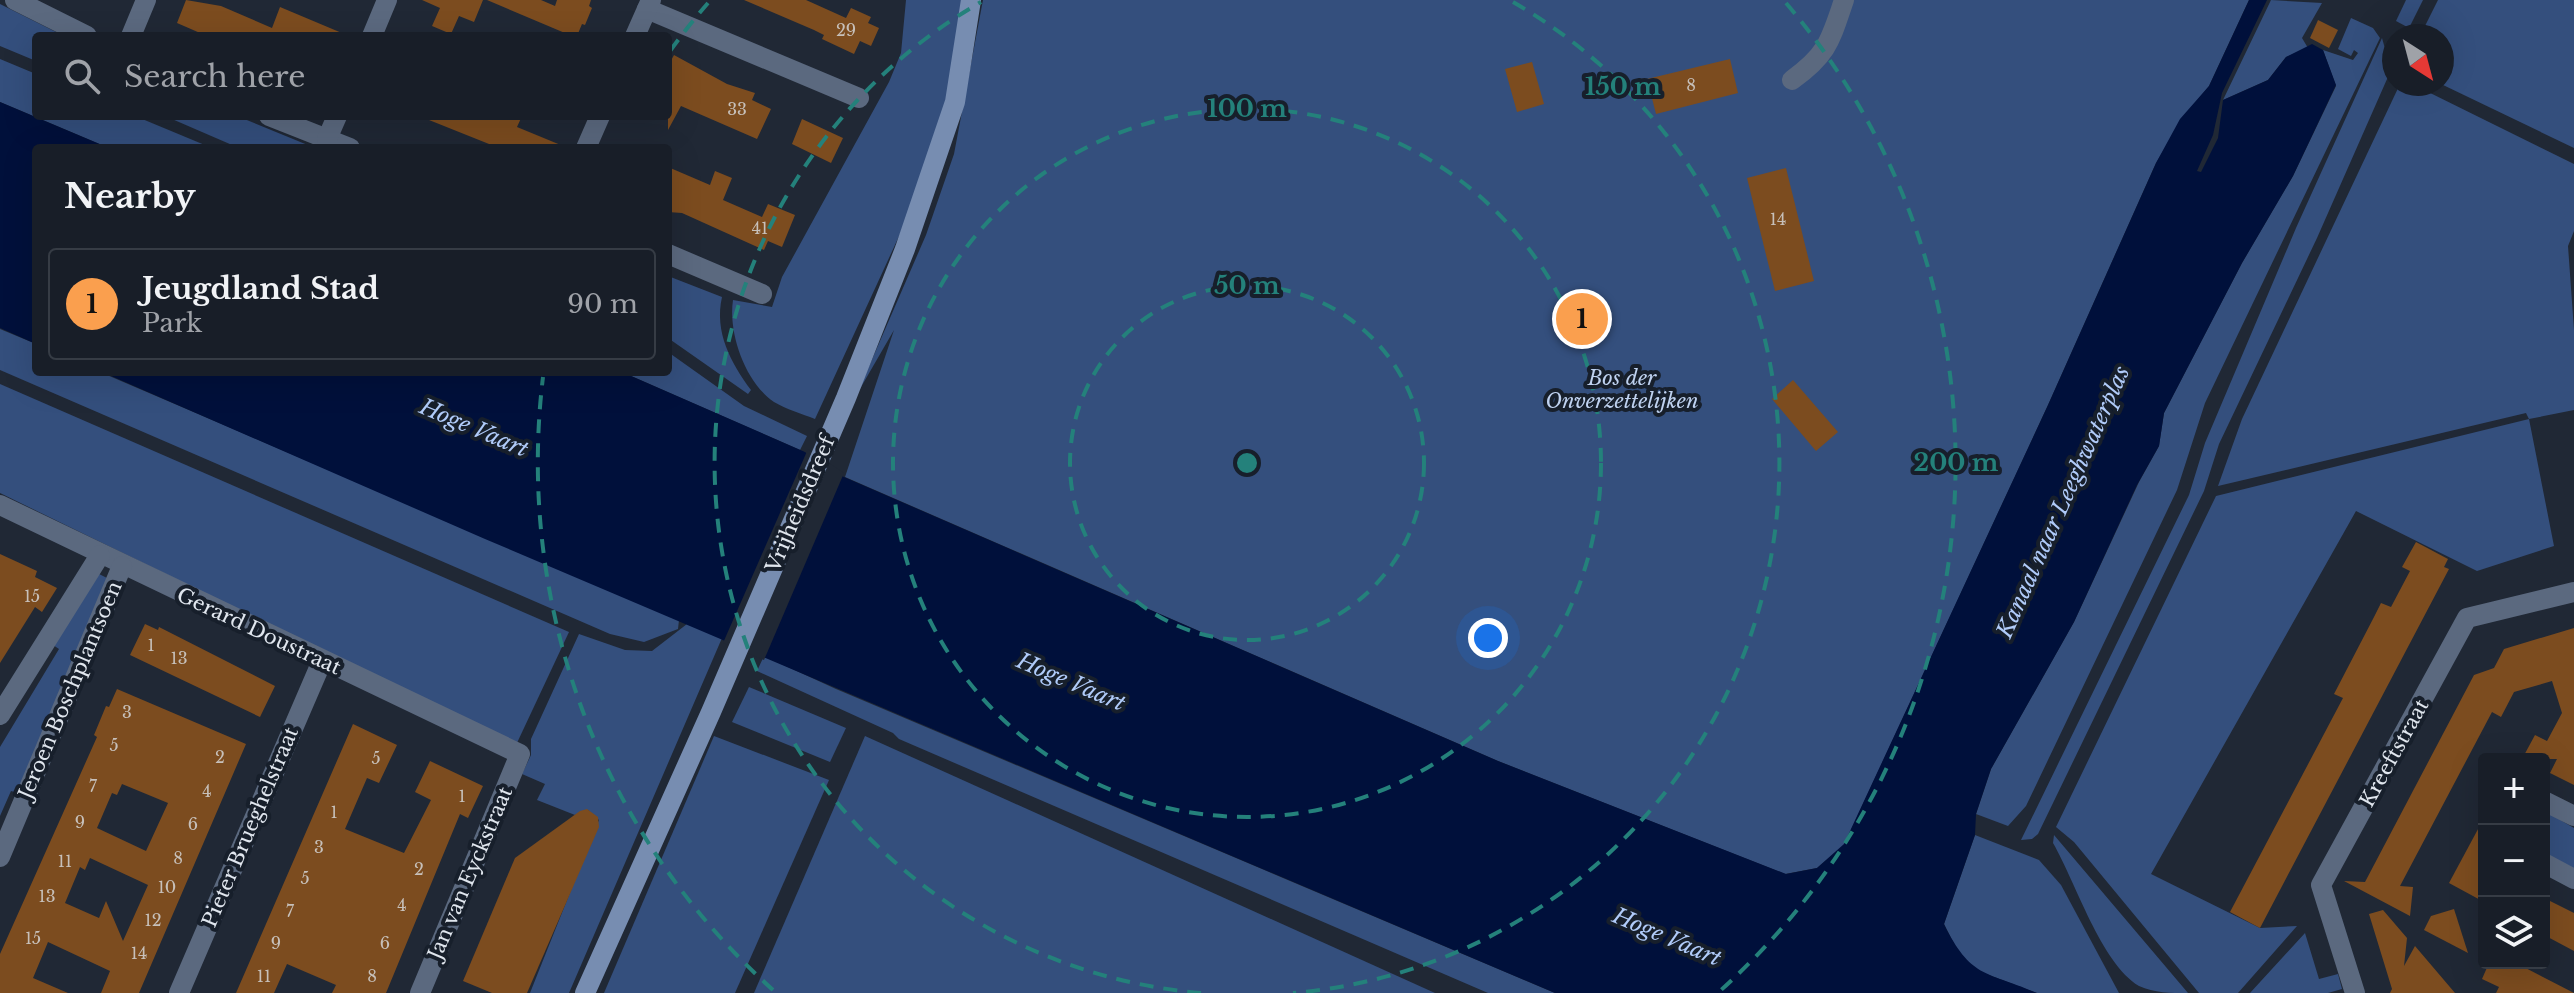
<!DOCTYPE html>
<html lang="en">
<head>
<meta charset="utf-8">
<style>
  body { margin:0; font-family:"Libre Baskerville",serif; background:#212730; color:#f1f3f6 }
  .controls { position:absolute; right:24px; bottom:24px; display:grid; overflow:hidden; border-radius:8px; box-shadow:0 8px 32px #0002 }
  .controls button { width:72px; height:72px; display:grid; place-items:center; padding:0; border:0; border-bottom:2px solid #363c45; background:#181e28; color:#f1f3f6; font:40px sans-serif }
  .compass { position:absolute; left:2382px; top:24px; width:72px; height:72px; border-radius:50%; background:#181e28; box-shadow:0 8px 32px #0002; rotate:144deg }
  .you { position:absolute; left:1488px; top:638px; width:28px; height:28px; margin:-20px; border:6px solid #fff; border-radius:50%; background:#1a73e8; box-shadow:0 0 0 12px #1a73e833 }
  .badge { display:grid; place-items:center; width:52px; height:52px; border-radius:50%; background:#fa9f4e; color:#111; font-size:26px; font-weight:700 }
  .pin { position:absolute; translate:-50% -50%; border:4px solid #fff; box-shadow:0 2px 8px #0006 }
  .list { margin:0; padding:0; list-style:none }
  h2 { display:flex; justify-content:space-between; align-items:center; height:104px; margin:0; padding:0 32px; font-size:34px }
  h2 small { font-size:26px; font-weight:400; color:#9fa2a8 }
  .list li { display:grid; grid-template-columns:52px 1fr auto; gap:24px; align-items:center; box-sizing:border-box; height:112px; margin:0 16px 16px; padding:0 16px; border:2px solid #363c45; border-radius:8px }
  .list b { display:block; font-size:30px; white-space:nowrap }
  .list p { margin:0; font-size:26px; white-space:nowrap; color:#9fa2a8 }
  .list em { font-size:26px; font-style:normal; color:#9fa2a8 }
  .icon { flex:none; width:44px; height:44px; fill:none; stroke:currentColor; stroke-width:2; stroke-linecap:round; stroke-linejoin:round }
  .map { position:relative; flex:none; width:2574px; height:993px; overflow:hidden }
  .search { position:absolute; background:#181e28; box-shadow:0 8px 32px #0002; left:32px; top:32px; width:640px; height:88px; display:flex; align-items:center; gap:20px; box-sizing:border-box; padding:0 28px; border-radius:8px; color:#9fa2a8; font-size:30px }
  .panel { position:absolute; background:#181e28; box-shadow:0 8px 32px #0002; left:32px; top:144px; width:640px; height:232px; border-radius:8px }
  .map>svg:first-child { display:block }
  .green { fill:#344f7d }
  .water { fill:#00103b }
  .pier { fill:#202835 }
  .building { fill:#7c4c1f; fill-rule:evenodd }
  .lines { fill:none; stroke-linecap:round; stroke-linejoin:round }
  .minor { stroke:#5b697f; stroke-width:20 }
  .secondary { stroke:#778db1; stroke-width:20 }
  .ring { fill:none; stroke:#24817b; stroke-width:4; stroke-dasharray:14 10 }
  .labels { text-anchor:middle; dominant-baseline:central; stroke-width:8; stroke-linejoin:round; paint-order:stroke }
  .number-label { font-size:16px; fill:#c7c0ba }
  .park-label { font-size:20px; font-style:italic; fill:#bfd2f0; stroke:#171f2b }
  .street-label { font-size:20px; fill:#e0e6ee; stroke:#171f2b }
  .water-label { font-size:22px; font-style:italic; fill:#b0cbf9; stroke:#171f2b }
  .centre { fill:#24817b; stroke:#171f2b; stroke-width:4 }
  .ring-label { font-size:24px; text-anchor:middle; font-weight:bold; fill:#24817b; stroke:#171f2b; stroke-width:8; stroke-linejoin:round; paint-order:stroke }
</style>
</head>
<body>
<div class="map">
<svg width="2574" height="993" viewBox="0 0 2574 993">
  <rect width="100%" height="100%" fill="#202835"/>
  <g class="green">
    <path d="M 906,0 L 963,0 L 945,113 L 900,234 L 815,419 C 802,414 786,409 774,402 C 745,382 728,333 733,300 L 772,307 L 782,277 L 889,82 L 901,53 Z"/>
    <path d="M 983,0 L 2249,0 L 2209,86 L 2182,119 L 2156,163 L 2048,405 L 1844,845 L 1817,868 L 1785,874 L 1498,761 L 845,477 L 894,330 L 857,394 L 926,235 L 954,154 Z"/>
    <path d="M 2271,0 L 2322,3 L 2302,38 L 2308,48 L 2286,57 L 2268,80 L 2223,100 Z"/>
    <path d="M 2406,0 L 2423,0 L 2409,28 L 2396,21 Z"/>
    <path d="M 2438,0 L 2574,0 L 2574,148 L 2441,84 L 2442,36 L 2420,36 Z"/>
    <path d="M 0,4 L 64,36 L 36,36 L 36,61 L 0,46 Z"/>
    <path d="M 2351,18 L 2373,28 L 2380,38 L 2205,403 L 2177,490 L 2026,806 L 2008,826 L 1976,814 L 1991,769 L 2074,622 L 2139,482 L 2159,446 L 2164,413 L 2242,263 L 2293,176 L 2336,86 L 2323,50 L 2353,60 L 2358,53 L 2354,50 L 2351,56 L 2338,49 Z"/>
    <path d="M 2382,38 L 2391,70 L 2317,238 L 2219,444 L 2204,491 L 2038,834 L 2032,839 L 2021,840 L 2189,495 L 2205,443 L 2296,228 Z"/>
    <path d="M 0,59 L 36,74 L 36,116 L 135,116 L 212,148 L 109,148 L 0,102 Z"/>
    <path d="M 2400,84 L 2412,84 L 2574,164 L 2574,231 L 2568,246 L 2574,330 L 2574,410 L 2529,419 L 2554,546 L 2477,571 L 2356,511 L 2151,874 L 2260,928 L 2297,926 L 2238,993 L 2199,993 L 2074,842 L 2056,827 L 2216,496 L 2529,419 L 2526,413 L 2218,486 L 2242,419 Z"/>
    <path d="M 165,116 L 237,116 L 315,148 L 239,148 Z"/>
    <path d="M 668,276 L 722,297 C 714,332 731,363 751,390 L 748,394 L 668,338 Z"/>
    <path d="M 0,329 L 36,344 L 36,372 L 100,372 L 679,620 L 678,629 L 644,642 L 610,634 L 0,370 Z"/>
    <path d="M 668,352 L 744,406 L 807,436 L 800,450 L 622,372 L 668,372 Z"/>
    <path d="M 0,384 L 569,632 L 516,745 L 0,493 Z"/>
    <path d="M 99,574 L 107,578 L 18,793 L 11,791 L 0,816 L 0,747 L 59,649 L 53,645 Z"/>
    <path d="M 687,624 L 722,638 L 569,993 L 530,993 L 599,820 L 588,810 L 575,815 L 537,800 L 545,784 L 522,774 L 531,755 L 531,739 L 579,634 L 625,650 L 652,651 Z"/>
    <path d="M 764,656 L 836,689 L 1555,993 L 1488,993 L 899,739 L 893,733 L 757,671 Z"/>
    <path d="M 749,687 L 846,728 L 830,762 L 732,722 Z"/>
    <path d="M 714,736 L 829,780 L 735,993 L 604,993 Z"/>
    <path d="M 865,736 L 1435,993 L 754,993 Z"/>
    <path d="M 2550,814 L 2574,828 L 2574,871 L 2544,855 L 2544,826 Z"/>
    <path d="M 1975,835 L 2039,860 L 2061,885 L 2119,993 L 2037,993 L 1973,969 L 1957,950 L 1944,924 Z"/>
    <path d="M 2054,835 L 2188,993 C 2171,993 2154,993 2139,986 C 2101,963 2076,883 2053,843 Z"/>
    <path d="M 2305,933 L 2319,979 L 2338,974 L 2342,989 L 2328,993 L 2250,993 Z"/>
  </g>
  <g class="water">
    <path d="M 2249,0 L 2267,0 L 2222,93 L 2213,135 L 2197,171 L 2201,172 L 2218,138 L 2223,100 L 2268,80 L 2286,57 L 2312,44 L 2323,50 L 2336,85 L 2293,176 L 2242,263 L 2164,413 L 2159,446 L 2137,485 L 2074,622 L 1991,769 L 1976,814 L 1975,835 L 1944,924 C 1971,979 1986,971 2037,993 L 1555,993 L 485,539 L 102,372 L 622,372 L 805,452 L 828,470 L 1498,761 L 1786,874 L 1817,868 L 1844,844 L 2048,405 L 2156,163 L 2180,119 L 2209,86 Z"/>
    <path d="M 0,102 L 109,148 L 36,148 L 36,344 L 0,328 Z"/>
  </g>
  <path class="pier" d="M 808,449 L 844,473 L 764,660 L 723,643 Z"/>
  <g class="building">
    <path d="M 186,0 L 221,6 L 272,28 L 280,7 L 349,36 L 207,36 L 177,23 Z"/>
    <path d="M 422,0 L 483,0 L 474,22 L 459,16 L 451,34 L 432,26 L 440,8 Z"/>
    <path d="M 487,0 L 541,0 L 555,6 L 557,0 L 591,0 L 589,6 L 592,8 L 585,25 L 582,24 L 577,36 L 572,36 Z"/>
    <path d="M 744,0 L 806,0 L 846,18 L 851,8 L 871,17 L 868,23 L 879,28 L 871,46 L 860,41 L 854,54 L 822,39 L 824,35 L 814,30 Z"/>
    <path d="M 2318,20 L 2338,30 L 2329,48 L 2310,38 Z"/>
    <path d="M 674,55 L 727,84 L 755,93 L 752,100 L 771,109 L 757,139 L 681,106 L 668,130 L 668,66 Z"/>
    <path d="M 1730,59 L 1738,93 L 1656,114 L 1647,79 Z"/>
    <path d="M 1532,62 L 1544,104 L 1517,112 L 1505,69 Z"/>
    <path d="M 419,116 L 522,116 L 517,127 L 568,148 L 499,148 Z"/>
    <path d="M 802,119 L 843,138 L 831,163 L 792,144 Z"/>
    <path d="M 668,167 L 710,185 L 715,171 L 732,178 L 723,200 L 762,217 L 768,204 L 795,215 L 782,247 L 768,241 L 764,250 L 682,213 L 668,212 Z"/>
    <path d="M 1786,168 L 1814,281 L 1775,291 L 1747,178 Z"/>
    <path d="M 1793,380 L 1838,432 L 1816,451 L 1772,399 Z"/>
    <path d="M 2416,542 L 2448,559 L 2444,567 L 2449,569 L 2260,928 L 2230,912 L 2343,698 L 2334,694 L 2374,617 L 2381,603 L 2391,607 L 2410,571 L 2402,567 Z"/>
    <path d="M 0,554 L 37,571 L 35,577 L 57,588 L 42,612 L 35,607 L 0,663 Z"/>
    <path d="M 145,624 L 158,630 L 159,627 L 275,686 L 260,717 L 130,655 Z"/>
    <path d="M 2574,628 L 2574,785 L 2550,773 L 2557,759 L 2522,759 L 2535,735 L 2547,741 L 2562,713 L 2552,681 L 2514,692 L 2501,717 L 2492,712 L 2400,886 L 2413,887 L 2410,916 L 2344,881 L 2365,882 L 2474,675 L 2494,668 L 2504,649 Z"/>
    <path d="M 117,689 L 246,744 L 139,993 L 101,993 L 110,971 L 48,942 L 33,978 L 68,993 L 0,993 L 0,954 L 97,737 L 94,735 L 106,706 L 109,707 ZM 122,784 L 168,803 L 146,851 L 97,828 L 112,793 L 117,795 ZM 90,858 L 148,885 L 123,941 L 106,901 L 99,918 L 65,903 L 80,867 L 85,870 Z"/>
    <path d="M 353,724 L 397,745 L 379,783 L 367,778 L 345,829 L 404,853 L 431,800 L 415,792 L 430,761 L 483,786 L 468,818 L 460,814 L 386,993 L 332,993 L 336,985 L 287,964 L 274,993 L 236,993 Z"/>
    <path d="M 587,809 L 598,817 L 599,827 L 527,993 L 492,993 L 463,981 L 515,858 L 580,811 Z"/>
    <path d="M 2484,818 L 2484,902 L 2449,883 Z"/>
    <path d="M 2544,898 L 2574,913 L 2574,951 L 2544,935 Z"/>
    <path d="M 2454,909 L 2468,953 L 2424,930 L 2431,916 Z"/>
    <path d="M 2383,910 L 2407,938 L 2404,966 L 2415,946 L 2455,993 L 2390,993 L 2392,989 L 2369,914 Z"/>
    <path d="M 2489,963 L 2516,963 L 2574,993 L 2496,993 L 2499,987 L 2482,979 Z"/>
  </g>
  <g class="lines">
    <g class="minor">
      <path d="M 15,0 L 87,36"/>
      <path d="M 647,9 L 859,98"/>
      <path d="M 131,36 L 146,0"/>
      <path d="M 372,36 L 387,0"/>
      <path d="M 635,36 L 651,0"/>
      <path d="M 1792,80 C 1828,54 1830,41 1844,0"/>
      <path d="M 269,116 L 350,148"/>
      <path d="M 327,139 L 337,116"/>
      <path d="M 586,148 L 600,116"/>
      <path d="M 668,254 L 762,294"/>
      <path d="M 0,505 L 520,754 L 420,993"/>
      <path d="M 0,715 L 100,555"/>
      <path d="M 2544,801 L 2574,816"/>
      <path d="M 0,857 L 122,566"/>
      <path d="M 2544,863 L 2574,879"/>
      <path d="M 179,993 L 322,661"/>
      <path d="M 2355,993 L 2321,885 L 2467,618 L 2574,592"/>
    </g>
    <path class="secondary" d="M 585,993 L 711,712 L 846,398 L 905,249 L 955,102 L 971,0"/>
  </g>
  <g class="ring">
    <circle cx="1247" cy="463" r="177"/>
    <circle cx="1247" cy="463" r="354"/>
    <path d="M1201 993A532 532 0 0 1 981 2M1513 2A532 532 0 0 1 1293 993"/>
    <path d="M773 990A709 709 0 0 1 543 377M670 51A709 709 0 0 1 708 3M1786 3A709 709 0 0 1 1721 990"/>
  </g>
  <g class="labels">
    <g class="number-label">
      <text x="846" y="30">29</text>
      <text x="1691" y="85">8</text>
      <text x="737" y="109">33</text>
      <text x="1778" y="219">14</text>
      <text x="760" y="228">41</text>
      <text x="32" y="596">15</text>
      <text x="151" y="645">1</text>
      <text x="179" y="658">13</text>
      <text x="127" y="712">3</text>
      <text x="114" y="745">5</text>
      <text x="220" y="757">2</text>
      <text x="376" y="758">5</text>
      <text x="93" y="786">7</text>
      <text x="207" y="791">4</text>
      <text x="462" y="796">1</text>
      <text x="334" y="812">1</text>
      <text x="80" y="822">9</text>
      <text x="193" y="824">6</text>
      <text x="319" y="847">3</text>
      <text x="178" y="858">8</text>
      <text x="65" y="861">11</text>
      <text x="419" y="869">2</text>
      <text x="305" y="878">5</text>
      <text x="167" y="887">10</text>
      <text x="47" y="896">13</text>
      <text x="402" y="905">4</text>
      <text x="290" y="911">7</text>
      <text x="153" y="920">12</text>
      <text x="33" y="938">15</text>
      <text x="276" y="943">9</text>
      <text x="385" y="943">6</text>
      <text x="139" y="953">14</text>
      <text x="264" y="976">11</text>
      <text x="372" y="976">8</text>
    </g>
    <g class="park-label">
      <text x="1622" y="378">Bos der<tspan x="1622" dy="23">Onverzettelijken</tspan></text>
    </g>
    <g class="street-label">
      <text transform="translate(800 504) rotate(-67)">Vrijheidsdreef</text>
      <text transform="translate(259 631) rotate(25)">Gerard Doustraat</text>
      <text transform="translate(70 690) rotate(-67)">Jeroen Boschplantsoen</text>
      <text transform="translate(2394 753) rotate(-61)">Kreeftstraat</text>
      <text transform="translate(250 827) rotate(-67)">Pieter Brueghelstraat</text>
      <text transform="translate(470 873) rotate(-67)">Jan van Eyckstraat</text>
    </g>
    <g class="water-label">
      <text transform="translate(474 428) rotate(23)">Hoge Vaart</text>
      <text transform="translate(2063 502) rotate(-66)">Kanaal naar Leeghwaterplas</text>
      <text transform="translate(1071 682) rotate(23)">Hoge Vaart</text>
      <text transform="translate(1667 937) rotate(23)">Hoge Vaart</text>
    </g>
  </g>
  <circle cx="1247" cy="463" r="12" class="centre"/>
  <g class="ring-label">
    <text x="1623" y="95">150 m</text>
    <text x="1247" y="117">100 m</text>
    <text x="1247" y="294">50 m</text>
    <text x="1956" y="471">200 m</text>
  </g>
</svg>
<div class="controls">
<button>+</button>
<button>−</button>
<button><svg class="icon" aria-label="layers" viewBox="0 0 24 24"><path d="M12 4l9 5-9 5-9-5zM3 14l9 5 9-5"/></svg></button>
</div>
<svg class="compass" viewBox="-18 -18 36 36"><path d="M0-13l5 13h-10z" fill="#e53935"/><path d="M0 13l5-13h-10z" fill="#9fa2a8"/></svg>
<div class="you"></div>
<div class="pin badge" style="left:1582px;top:319px">1</div>
<div class="search"><svg class="icon" aria-label="search" viewBox="0 0 24 24"><circle cx="10" cy="10" r="6"/><path d="M15 15l6 6"/></svg>Search here</div>
<section class="panel">
<h2>Nearby<small></small></h2>
<ul class="list">
<li><span class="badge">1</span><div><b>Jeugdland Stad</b><p>Park</p></div><em>90 m</em></li>
</ul>
</section>
</div>
</body>
</html>
